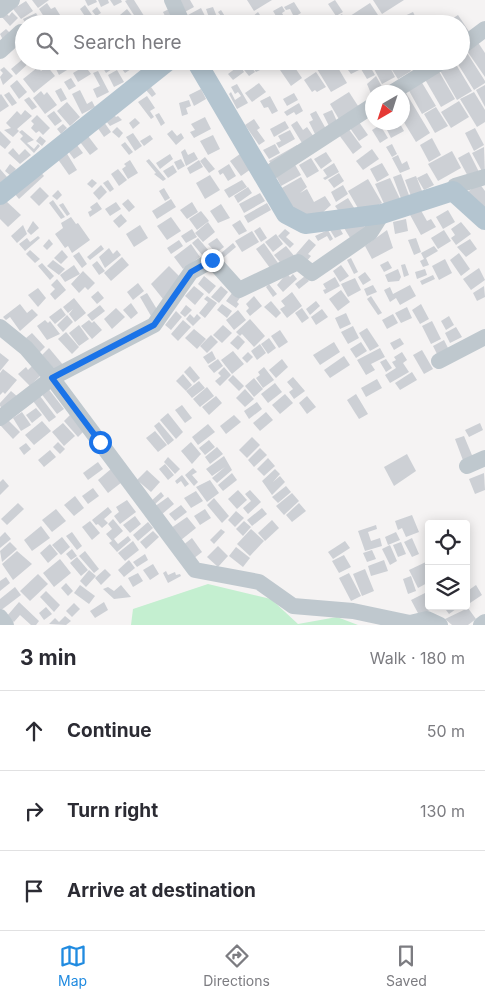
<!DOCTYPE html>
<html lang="en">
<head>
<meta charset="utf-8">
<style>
  body { margin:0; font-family:Inter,sans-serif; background:#f2f2f3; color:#2b2b33 }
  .controls { position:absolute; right:15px; bottom:15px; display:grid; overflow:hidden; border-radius:5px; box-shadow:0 2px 12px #0003 }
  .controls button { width:45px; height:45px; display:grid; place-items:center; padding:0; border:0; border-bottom:1px solid #e1e1e2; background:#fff; color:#2b2b33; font:25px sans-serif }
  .compass { position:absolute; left:365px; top:85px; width:45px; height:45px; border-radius:50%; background:#fff; box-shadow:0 2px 12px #0003; rotate:219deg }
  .stop { position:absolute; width:15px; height:15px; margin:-11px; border:4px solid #1a73e8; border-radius:50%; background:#fff }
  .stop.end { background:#1a73e8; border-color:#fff; box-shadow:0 1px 5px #0008 }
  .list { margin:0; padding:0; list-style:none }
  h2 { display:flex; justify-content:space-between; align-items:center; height:65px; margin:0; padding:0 20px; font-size:21px }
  h2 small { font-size:16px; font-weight:400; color:#7c7c81 }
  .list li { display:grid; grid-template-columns:32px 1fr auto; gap:15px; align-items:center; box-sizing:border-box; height:80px; padding:0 20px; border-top:1px solid #e1e1e2 }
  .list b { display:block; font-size:19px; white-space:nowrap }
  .list em { font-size:16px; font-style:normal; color:#7c7c81 }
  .icon { flex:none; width:28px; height:28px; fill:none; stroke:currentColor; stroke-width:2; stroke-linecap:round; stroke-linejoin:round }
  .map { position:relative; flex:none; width:485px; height:625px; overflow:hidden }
  .search { position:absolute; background:#fff; box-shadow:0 2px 12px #0003; left:15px; right:15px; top:15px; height:55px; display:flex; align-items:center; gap:12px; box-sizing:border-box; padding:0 18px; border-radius:28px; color:#7c7c81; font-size:19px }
  .sheet { height:305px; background:#fff }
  nav { display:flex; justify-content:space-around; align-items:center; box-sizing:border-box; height:70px; border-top:1px solid #e1e1e2; background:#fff; font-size:14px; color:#7c7c81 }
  nav a { display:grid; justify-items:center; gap:2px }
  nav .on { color:#218be0 }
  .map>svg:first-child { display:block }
  .green { fill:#c4efd0 }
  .building { fill:#cdd0d5 }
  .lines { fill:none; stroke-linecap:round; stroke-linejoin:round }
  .minor { stroke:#bfc8ce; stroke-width:16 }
  .major { stroke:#b4c5d0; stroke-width:20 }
  .route { stroke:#1a73e8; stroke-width:6 }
</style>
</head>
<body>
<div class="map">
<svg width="485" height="625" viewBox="0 0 485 625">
  <rect width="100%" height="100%" fill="#f5f3f3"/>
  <path class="green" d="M 208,584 L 271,599 L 298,624 L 337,617 L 358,625 L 131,625 L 133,609 Z"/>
  <g class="building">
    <path d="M 32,0 L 49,0 L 38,8 Z"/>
    <path d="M 85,0 L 96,0 L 97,2 L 88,6 Z"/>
    <path d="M 98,0 L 108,0 L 109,3 L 101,7 Z"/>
    <path d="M 110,0 L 121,0 L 122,2 L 114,6 Z"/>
    <path d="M 127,0 L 134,0 L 146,19 L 139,23 L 125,1 Z"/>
    <path d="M 176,0 L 190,0 L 194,7 L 183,13 Z"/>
    <path d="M 247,0 L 272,0 L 254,11 Z"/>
    <path d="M 335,0 L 343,12 L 336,16 L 328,4 Z"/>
    <path d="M 373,0 L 404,0 L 382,14 Z"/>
    <path d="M 26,1 L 33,11 L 21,19 L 10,5 L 15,2 L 18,6 Z"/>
    <path d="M 294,2 L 301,13 L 294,17 L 290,9 L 286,10 L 284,7 Z"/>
    <path d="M 47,3 L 51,9 L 55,7 L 60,15 L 48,23 L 39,9 Z"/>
    <path d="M 370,3 L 378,15 L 363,24 L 350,24 L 347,18 Z"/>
    <path d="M 85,5 L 94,18 L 89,22 L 80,9 Z"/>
    <path d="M 282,6 L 285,11 L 282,13 L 288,24 L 281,24 L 273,11 Z"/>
    <path d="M 97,7 L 101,13 L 96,16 L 92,11 Z"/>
    <path d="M 213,7 L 217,17 L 210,20 L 206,9 Z"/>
    <path d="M 171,8 L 178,21 L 174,24 L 169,24 L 163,12 Z"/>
    <path d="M 201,8 L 207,20 L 200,24 L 193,24 L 188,15 Z"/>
    <path d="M 127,9 L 134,18 L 129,22 L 120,15 Z"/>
    <path d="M 221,10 L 228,21 L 223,24 L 215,24 L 217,22 L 216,20 L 221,16 L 218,12 Z"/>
    <path d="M 5,12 L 9,16 L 12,12 L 18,18 L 10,26 L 1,16 Z"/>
    <path d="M 258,12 L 266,24 L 257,24 L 252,17 Z"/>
    <path d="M 413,12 L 419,24 L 393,24 L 392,22 Z"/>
    <path d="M 36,13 L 43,24 L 26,24 L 23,19 Z"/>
    <path d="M 342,14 L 348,24 L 333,24 L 331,20 Z"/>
    <path d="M 80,15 L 87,24 L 73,24 L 72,22 Z"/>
    <path d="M 458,15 L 470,33 L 461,39 L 461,24 L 447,22 Z"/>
    <path d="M 114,17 L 119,24 L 105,24 Z"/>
    <path d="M 378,17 L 382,24 L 367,24 Z"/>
    <path d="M 302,18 L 305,24 L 289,24 L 298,19 Z"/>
    <path d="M 6,29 L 12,35 L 3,40 L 0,34 Z"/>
    <path d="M 477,41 L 485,53 L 485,77 L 465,48 Z"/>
    <path d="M 464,48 L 485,81 L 485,83 L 474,90 L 456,61 L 461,61 L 461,50 Z"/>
    <path d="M 24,58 L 24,61 L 31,61 L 16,75 L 11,69 Z"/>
    <path d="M 102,61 L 111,61 L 115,67 L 106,73 L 100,63 Z"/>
    <path d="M 124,61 L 135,61 L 137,65 L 125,73 L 119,65 Z"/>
    <path d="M 247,61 L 255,72 L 249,76 L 240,65 Z"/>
    <path d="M 248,61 L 254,61 L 260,70 L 256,72 Z"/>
    <path d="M 263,61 L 270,61 L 272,64 L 260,70 L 257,64 Z"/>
    <path d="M 318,61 L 334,61 L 347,83 L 331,92 L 314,64 Z"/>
    <path d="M 348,61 L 367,61 L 375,75 L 367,79 L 361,69 L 351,74 L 348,70 L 352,68 Z"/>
    <path d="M 383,61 L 405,61 L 411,71 L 398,79 L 390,67 L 395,77 L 382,84 L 373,67 Z"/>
    <path d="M 413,61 L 428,61 L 420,72 Z"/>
    <path d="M 448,61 L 454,61 L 472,91 L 457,100 L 438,67 Z"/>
    <path d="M 291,62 L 302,78 L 291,86 L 280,70 Z"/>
    <path d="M 63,63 L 67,70 L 59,75 L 55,67 Z"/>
    <path d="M 240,65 L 244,72 L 233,80 L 228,74 Z"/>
    <path d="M 47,66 L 55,76 L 34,93 L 23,79 L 38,67 L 41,71 Z"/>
    <path d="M 85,66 L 91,74 L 78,82 L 73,73 Z"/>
    <path d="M 4,67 L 13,76 L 3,85 L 0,77 L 3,73 L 0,70 Z"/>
    <path d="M 437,68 L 455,99 L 441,107 L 423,76 Z"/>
    <path d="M 117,70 L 124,82 L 114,87 L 108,75 Z"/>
    <path d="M 98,71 L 109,92 L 97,98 L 93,89 L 100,86 L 93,73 Z"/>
    <path d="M 316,72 L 326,87 L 317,92 L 315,90 L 312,92 L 304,80 Z"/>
    <path d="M 376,76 L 385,92 L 372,92 L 372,96 L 367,84 Z"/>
    <path d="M 71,78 L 76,86 L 69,90 L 64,82 Z"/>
    <path d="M 17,80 L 27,92 L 19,99 L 10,86 Z"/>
    <path d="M 421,81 L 436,106 L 422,114 L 408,89 Z"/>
    <path d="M 259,83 L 266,92 L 252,102 L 245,93 Z"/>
    <path d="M 237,84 L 248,103 L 237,109 L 229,94 L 231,92 L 235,100 L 241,96 L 238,92 L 235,94 L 231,87 Z"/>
    <path d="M 485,85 L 485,107 L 476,90 Z"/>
    <path d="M 151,87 L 156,94 L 152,97 L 146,90 Z"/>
    <path d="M 61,88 L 67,99 L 61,102 L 55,91 Z"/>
    <path d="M 201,89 L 206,99 L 194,106 L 189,95 Z"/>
    <path d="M 80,90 L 87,104 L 92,101 L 95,107 L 82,114 L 72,94 Z"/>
    <path d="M 41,91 L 44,95 L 47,92 L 57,105 L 45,114 L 33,98 Z"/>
    <path d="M 9,92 L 17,103 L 12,106 L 4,95 Z"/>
    <path d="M 349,92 L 360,109 L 340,121 L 330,104 Z"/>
    <path d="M 474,92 L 485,110 L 485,122 L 477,127 L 460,99 Z"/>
    <path d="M 294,93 L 298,100 L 287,106 L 283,99 Z"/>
    <path d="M 406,93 L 430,133 L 416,142 L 402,119 L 402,95 Z"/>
    <path d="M 1,94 L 9,106 L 0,112 L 0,95 Z"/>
    <path d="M 147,96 L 155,108 L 150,111 L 154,117 L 151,119 L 138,102 Z"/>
    <path d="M 270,96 L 278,111 L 272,114 L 268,107 L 264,108 L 260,101 Z"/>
    <path d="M 29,97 L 37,107 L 32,110 L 24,100 Z"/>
    <path d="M 189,100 L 191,106 L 186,108 L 188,114 L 182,116 L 179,103 Z"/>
    <path d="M 459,101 L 469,117 L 451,128 L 441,112 Z"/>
    <path d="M 67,102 L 80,117 L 70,126 L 57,111 Z"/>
    <path d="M 299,103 L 303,111 L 296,115 L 294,112 L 287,116 L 284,112 Z"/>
    <path d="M 436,107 L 448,126 L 435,133 L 424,114 Z"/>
    <path d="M 25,110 L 32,116 L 17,129 L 19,131 L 13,137 L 4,130 L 11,128 L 6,123 L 17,111 L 21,115 Z"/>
    <path d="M 332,110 L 339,126 L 331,130 L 323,114 Z"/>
    <path d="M 54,111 L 62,121 L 55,126 L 47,116 Z"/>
    <path d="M 316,111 L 326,129 L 316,136 L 309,122 L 313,120 L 310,114 Z"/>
    <path d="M 159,113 L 165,123 L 161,126 L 155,115 Z"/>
    <path d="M 37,115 L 50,128 L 43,135 L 39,131 L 36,133 L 31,128 L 34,124 L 31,121 Z"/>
    <path d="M 114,115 L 116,117 L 118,116 L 122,120 L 110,126 L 106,121 Z"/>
    <path d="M 205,117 L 211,129 L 194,138 L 190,132 L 195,130 L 191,124 Z"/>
    <path d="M 135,118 L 140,123 L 133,129 L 129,123 Z"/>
    <path d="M 254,119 L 260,128 L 257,130 L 265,141 L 259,145 L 245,125 Z"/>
    <path d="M 285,121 L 289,128 L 274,137 L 270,129 Z"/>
    <path d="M 297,121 L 303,130 L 307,127 L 316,140 L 305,148 L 291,125 Z"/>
    <path d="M 104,122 L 111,132 L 104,137 L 97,127 Z"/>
    <path d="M 359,122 L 368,135 L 359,141 L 350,128 Z"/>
    <path d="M 383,122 L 399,122 L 404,131 L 391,138 Z"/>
    <path d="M 63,124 L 67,128 L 61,134 L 57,129 Z"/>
    <path d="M 380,125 L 388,138 L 380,143 L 372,130 Z"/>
    <path d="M 117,127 L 123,133 L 119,138 L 112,132 Z"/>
    <path d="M 348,128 L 362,147 L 353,154 L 339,135 Z"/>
    <path d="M 475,128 L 484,145 L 474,151 L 465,133 Z"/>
    <path d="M 22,130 L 34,140 L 27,143 L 34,149 L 38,144 L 40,146 L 34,153 L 20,139 L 23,136 L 19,132 Z"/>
    <path d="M 172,130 L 177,136 L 181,133 L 184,138 L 176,145 L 167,134 Z"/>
    <path d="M 290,130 L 295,139 L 279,148 L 276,143 L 281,141 L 278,136 Z"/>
    <path d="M 0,131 L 11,142 L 5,149 L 0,145 Z"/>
    <path d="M 133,133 L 142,146 L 135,151 L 126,137 Z"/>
    <path d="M 150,135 L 153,139 L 144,146 L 140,141 Z"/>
    <path d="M 213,135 L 220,149 L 208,155 L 200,141 Z"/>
    <path d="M 40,136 L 46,141 L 42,146 L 36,141 Z"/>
    <path d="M 88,136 L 98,149 L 90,155 L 80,142 Z"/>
    <path d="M 432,138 L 441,155 L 429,162 L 420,145 Z"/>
    <path d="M 125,142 L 133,152 L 129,155 L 121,145 Z"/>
    <path d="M 275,144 L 280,153 L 269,159 L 263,150 Z"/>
    <path d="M 392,144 L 397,154 L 392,157 L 386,147 Z"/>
    <path d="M 77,145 L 83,153 L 74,159 L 68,151 Z"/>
    <path d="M 297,145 L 301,151 L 273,167 L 269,161 Z"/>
    <path d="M 484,147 L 485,175 L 484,175 L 472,153 Z"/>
    <path d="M 13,148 L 19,155 L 25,149 L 31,155 L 20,164 L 8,153 Z"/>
    <path d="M 185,149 L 188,155 L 194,152 L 198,159 L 186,166 L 181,152 Z"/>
    <path d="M 372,149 L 379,159 L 363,170 L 356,161 Z"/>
    <path d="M 452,151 L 461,168 L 438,181 L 428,164 Z"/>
    <path d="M 66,152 L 77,170 L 69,175 L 57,158 Z"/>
    <path d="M 326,152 L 332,161 L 321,169 L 314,159 Z"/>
    <path d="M 469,152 L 480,174 L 470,180 L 458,158 Z"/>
    <path d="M 170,154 L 173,159 L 160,169 L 156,163 Z"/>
    <path d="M 240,154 L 251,169 L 241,176 L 230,161 Z"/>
    <path d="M 398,155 L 402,164 L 407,161 L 410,169 L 400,173 L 392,158 Z"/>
    <path d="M 205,157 L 215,169 L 209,173 L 200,161 Z"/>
    <path d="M 311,158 L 319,171 L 307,178 L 299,165 Z"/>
    <path d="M 149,159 L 166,179 L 163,181 L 154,174 L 156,173 L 146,161 Z"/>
    <path d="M 181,159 L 185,166 L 178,170 L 174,162 Z"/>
    <path d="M 130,160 L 138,173 L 128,179 L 122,169 L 126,166 L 124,164 Z"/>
    <path d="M 199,160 L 203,167 L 190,174 L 187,168 Z"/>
    <path d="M 294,163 L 301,175 L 281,186 L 275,174 Z"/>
    <path d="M 334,163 L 339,172 L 325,180 L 323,178 L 327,176 L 323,170 Z"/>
    <path d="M 382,163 L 389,175 L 377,182 L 370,169 Z"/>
    <path d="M 10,164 L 16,169 L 11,176 L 5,171 Z"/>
    <path d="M 229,164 L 236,176 L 228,181 L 223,173 L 220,175 L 218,171 Z"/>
    <path d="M 173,165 L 177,172 L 168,178 L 163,171 Z"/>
    <path d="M 0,169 L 7,177 L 0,183 Z"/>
    <path d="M 118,169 L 127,180 L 119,186 L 111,174 Z"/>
    <path d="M 39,170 L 44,176 L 19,199 L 14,193 Z"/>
    <path d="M 339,173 L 344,181 L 334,188 L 328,180 Z"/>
    <path d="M 427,173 L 434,185 L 424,190 L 417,178 Z"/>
    <path d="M 401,174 L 410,198 L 402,201 L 393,177 Z"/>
    <path d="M 210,175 L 220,190 L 205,199 L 196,183 Z"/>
    <path d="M 416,176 L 422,191 L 411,196 L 405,180 Z"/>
    <path d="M 301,177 L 307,187 L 300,193 L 307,189 L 314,202 L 325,196 L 331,205 L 321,214 L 311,215 L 297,213 L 280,189 Z"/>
    <path d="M 390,178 L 401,201 L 386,208 L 375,184 Z"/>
    <path d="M 92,179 L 97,183 L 92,188 L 87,184 Z"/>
    <path d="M 368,179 L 382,203 L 362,215 L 348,191 Z"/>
    <path d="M 108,180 L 114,189 L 110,192 L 103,183 Z"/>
    <path d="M 242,180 L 247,187 L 229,198 L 224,190 Z"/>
    <path d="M 479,183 L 485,191 L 485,218 L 465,194 Z"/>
    <path d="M 101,185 L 107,192 L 99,200 L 93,193 Z"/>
    <path d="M 343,185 L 348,194 L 336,202 L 331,192 Z"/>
    <path d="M 40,187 L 49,196 L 39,206 L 30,197 Z"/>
    <path d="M 248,187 L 252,193 L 238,203 L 234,196 Z"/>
    <path d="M 164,188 L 170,198 L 165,201 L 159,191 Z"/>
    <path d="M 58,190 L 62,195 L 57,200 L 52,196 Z"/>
    <path d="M 260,193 L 265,201 L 244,213 L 239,204 Z"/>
    <path d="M 348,198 L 356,211 L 340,213 L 335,206 Z"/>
    <path d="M 128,199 L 135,207 L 129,212 L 122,204 Z"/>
    <path d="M 171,199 L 176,207 L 157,219 L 152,211 Z"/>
    <path d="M 5,200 L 21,215 L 8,227 L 0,219 L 0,205 Z"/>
    <path d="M 53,200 L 65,217 L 61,219 L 49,203 Z"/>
    <path d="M 97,202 L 102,209 L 90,217 L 88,212 L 92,210 L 90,207 Z"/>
    <path d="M 116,202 L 121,209 L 110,216 L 105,209 Z"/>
    <path d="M 192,202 L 198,212 L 187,219 L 180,210 Z"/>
    <path d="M 63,203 L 70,214 L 67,216 L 59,205 Z"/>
    <path d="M 267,203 L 271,210 L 248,223 L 244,216 Z"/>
    <path d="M 221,204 L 230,218 L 218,223 L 210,211 Z"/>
    <path d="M 419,207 L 427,221 L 431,219 L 436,227 L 421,235 L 409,213 Z"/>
    <path d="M 448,210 L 455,222 L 443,229 L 436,217 Z"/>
    <path d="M 201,211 L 209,221 L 197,230 L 189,219 Z"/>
    <path d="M 121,214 L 127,221 L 119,228 L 113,221 Z"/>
    <path d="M 71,217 L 76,224 L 78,223 L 90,240 L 72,253 L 68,246 L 65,248 L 55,234 L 63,228 L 61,223 Z"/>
    <path d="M 171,217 L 181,231 L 167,240 L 157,226 Z"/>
    <path d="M 406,219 L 408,231 L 395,234 L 393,222 Z"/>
    <path d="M 240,220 L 247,231 L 239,235 L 232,225 Z"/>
    <path d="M 33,221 L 39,228 L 31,235 L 27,231 Z"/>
    <path d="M 208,222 L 215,232 L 203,242 L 195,233 Z"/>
    <path d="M 461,222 L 471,234 L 456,245 L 451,238 L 455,235 L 451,229 Z"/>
    <path d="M 363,224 L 368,232 L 352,241 L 344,228 Z"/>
    <path d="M 23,225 L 27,234 L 17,243 L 11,236 Z"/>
    <path d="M 140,225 L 148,238 L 134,247 L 126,234 Z"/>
    <path d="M 338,225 L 343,234 L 335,238 L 330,230 Z"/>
    <path d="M 260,227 L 267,238 L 261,242 L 254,231 Z"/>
    <path d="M 192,229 L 197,237 L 186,243 L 181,236 Z"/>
    <path d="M 285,229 L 290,233 L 286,237 L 294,244 L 290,248 L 278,236 Z"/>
    <path d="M 328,230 L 333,239 L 330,241 L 327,236 L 318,241 L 315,236 Z"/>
    <path d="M 387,230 L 393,248 L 372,259 L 365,246 Z"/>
    <path d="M 444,230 L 451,241 L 438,249 L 431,238 Z"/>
    <path d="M 252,231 L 259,242 L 242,252 L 235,241 Z"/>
    <path d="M 276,234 L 283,244 L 273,252 L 265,242 Z"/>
    <path d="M 38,236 L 40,238 L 25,251 L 19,244 L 27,238 L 30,242 Z"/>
    <path d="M 198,238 L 209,251 L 203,256 L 192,243 Z"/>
    <path d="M 217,238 L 224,247 L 216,253 L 208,244 Z"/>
    <path d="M 416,238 L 421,252 L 414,255 L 408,240 Z"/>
    <path d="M 49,239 L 53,244 L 47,250 L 43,246 Z"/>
    <path d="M 309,239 L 316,245 L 308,254 L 311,256 L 306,262 L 296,254 Z"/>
    <path d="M 470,239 L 477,249 L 466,257 L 457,247 Z"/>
    <path d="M 179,240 L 183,246 L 171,254 L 167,248 Z"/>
    <path d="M 233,243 L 236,247 L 223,258 L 220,254 Z"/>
    <path d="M 264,243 L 278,263 L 270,268 L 256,249 Z"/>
    <path d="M 191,244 L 200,257 L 183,269 L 174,257 Z"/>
    <path d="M 101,245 L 104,249 L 90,260 L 87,257 Z"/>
    <path d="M 286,246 L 295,257 L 284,267 L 274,255 Z"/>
    <path d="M 434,246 L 438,251 L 426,258 L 429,265 L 423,267 L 420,261 L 424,259 L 421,253 Z"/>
    <path d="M 109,248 L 113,254 L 117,250 L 121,255 L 105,268 L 99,257 Z"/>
    <path d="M 30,250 L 40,259 L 35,263 L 26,254 Z"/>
    <path d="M 62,250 L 68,257 L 61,264 L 54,258 Z"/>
    <path d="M 79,252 L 87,264 L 82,268 L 73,256 Z"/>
    <path d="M 459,253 L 470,269 L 461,276 L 450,260 Z"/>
    <path d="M 122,257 L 129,265 L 111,281 L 104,273 Z"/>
    <path d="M 351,258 L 358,272 L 354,274 L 347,260 Z"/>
    <path d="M 445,259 L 452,273 L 439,280 L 432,266 Z"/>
    <path d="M 53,260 L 65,269 L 59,275 L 47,266 Z"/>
    <path d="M 97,261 L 105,271 L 99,275 L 92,265 Z"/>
    <path d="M 388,261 L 392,268 L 384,272 L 380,265 Z"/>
    <path d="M 42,263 L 54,276 L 50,280 L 38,266 Z"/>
    <path d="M 405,264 L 409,275 L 404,277 L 401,265 Z"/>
    <path d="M 74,265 L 80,274 L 65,282 L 60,275 Z"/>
    <path d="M 341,265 L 349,276 L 340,282 L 333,271 Z"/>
    <path d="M 169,266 L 182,279 L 163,299 L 151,284 Z"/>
    <path d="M 479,268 L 485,280 L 471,290 L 463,279 Z"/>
    <path d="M 398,269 L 401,277 L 399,281 L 388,282 L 385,275 Z"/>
    <path d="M 425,269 L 427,275 L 417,279 L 415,272 Z"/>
    <path d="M 83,271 L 95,283 L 88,290 L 85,287 L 79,293 L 71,284 Z"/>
    <path d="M 365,272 L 371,280 L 363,285 L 358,277 Z"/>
    <path d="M 287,273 L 290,277 L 293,274 L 297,279 L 283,292 L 277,285 Z"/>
    <path d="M 433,275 L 435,279 L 422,285 L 420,281 Z"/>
    <path d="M 204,276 L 216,286 L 209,294 L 198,284 Z"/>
    <path d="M 305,276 L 309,281 L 299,289 L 295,284 Z"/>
    <path d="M 335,277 L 340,286 L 325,294 L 323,290 L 326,289 L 323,284 Z"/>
    <path d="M 355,278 L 361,290 L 348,297 L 341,284 Z"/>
    <path d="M 57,279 L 66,290 L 55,300 L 50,294 L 55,289 L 51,285 Z"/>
    <path d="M 138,283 L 144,291 L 133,300 L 127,292 Z"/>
    <path d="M 269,284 L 277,294 L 273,297 L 266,287 Z"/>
    <path d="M 373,285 L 377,292 L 367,296 L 364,289 Z"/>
    <path d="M 410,285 L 416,296 L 400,305 L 396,298 L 390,302 L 384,290 L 390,287 L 393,294 Z"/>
    <path d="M 194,286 L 204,294 L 195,305 L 185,296 Z"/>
    <path d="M 221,286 L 228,292 L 219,303 L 211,297 Z"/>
    <path d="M 484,286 L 485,297 L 477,301 L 473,293 Z"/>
    <path d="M 38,288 L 46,298 L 38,307 L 28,295 Z"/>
    <path d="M 235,289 L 242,295 L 237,302 L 239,304 L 236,308 L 226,301 Z"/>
    <path d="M 341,290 L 350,302 L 338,311 L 329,299 Z"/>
    <path d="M 98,291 L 104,298 L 97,304 L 91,297 Z"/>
    <path d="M 292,292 L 302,306 L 287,318 L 280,309 L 285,306 L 281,301 Z"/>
    <path d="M 147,293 L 158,311 L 151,316 L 140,297 Z"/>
    <path d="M 207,296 L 217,303 L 205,318 L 199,313 L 208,302 L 204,299 Z"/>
    <path d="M 254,296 L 262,306 L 250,316 L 246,311 L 249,308 L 246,304 Z"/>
    <path d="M 371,296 L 382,313 L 378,315 L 367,299 Z"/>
    <path d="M 74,298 L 86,313 L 75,322 L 69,314 L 73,309 L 68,313 L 63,307 Z"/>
    <path d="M 271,301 L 281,313 L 276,318 L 264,307 Z"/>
    <path d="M 316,301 L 320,306 L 310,315 L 306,309 Z"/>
    <path d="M 131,303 L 138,313 L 131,319 L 123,310 Z"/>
    <path d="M 20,304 L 27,313 L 32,309 L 38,315 L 20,331 L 10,317 L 6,320 L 3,317 Z"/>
    <path d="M 222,304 L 232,311 L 227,318 L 217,310 Z"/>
    <path d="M 421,304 L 429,319 L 420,324 L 412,310 Z"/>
    <path d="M 100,305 L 105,311 L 92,321 L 87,315 Z"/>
    <path d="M 186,305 L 192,310 L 185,317 L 180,313 Z"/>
    <path d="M 407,307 L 412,318 L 401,323 L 395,313 Z"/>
    <path d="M 61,308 L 66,315 L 55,324 L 49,317 Z"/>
    <path d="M 116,308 L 125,317 L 112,329 L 104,319 Z"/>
    <path d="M 302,308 L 309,318 L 302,323 L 295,313 Z"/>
    <path d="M 322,309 L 328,317 L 316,325 L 311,317 Z"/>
    <path d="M 238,310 L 246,320 L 234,330 L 226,320 Z"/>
    <path d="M 176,311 L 182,317 L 171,330 L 165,325 Z"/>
    <path d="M 346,313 L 351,324 L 340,329 L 335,318 Z"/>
    <path d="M 190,314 L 194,318 L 197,314 L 201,318 L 193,326 L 186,319 Z"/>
    <path d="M 393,314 L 398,323 L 387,329 L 382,320 Z"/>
    <path d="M 67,315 L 73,322 L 63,332 L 57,325 Z"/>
    <path d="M 449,316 L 454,325 L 446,330 L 441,321 Z"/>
    <path d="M 250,319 L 265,336 L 254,347 L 242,334 L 240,336 L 236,332 Z"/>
    <path d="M 45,320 L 48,323 L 50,321 L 60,334 L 47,340 L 37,326 Z"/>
    <path d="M 89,320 L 92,323 L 94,321 L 102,330 L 92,339 L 81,326 Z"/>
    <path d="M 183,320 L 191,327 L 178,341 L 171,334 Z"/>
    <path d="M 432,321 L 441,339 L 431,344 L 422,326 Z"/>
    <path d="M 79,325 L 89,339 L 79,346 L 69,333 Z"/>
    <path d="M 223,325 L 232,333 L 222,343 L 213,335 Z"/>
    <path d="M 353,326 L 359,338 L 348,344 L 341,332 Z"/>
    <path d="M 456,327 L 462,337 L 450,343 L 445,333 Z"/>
    <path d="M 367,328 L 379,346 L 370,351 L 359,333 Z"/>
    <path d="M 194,329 L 206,339 L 197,349 L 185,338 Z"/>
    <path d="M 280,330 L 288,342 L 279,348 L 271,336 Z"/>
    <path d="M 66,332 L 79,347 L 72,354 L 58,339 Z"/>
    <path d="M 32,333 L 45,347 L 39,353 L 26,338 Z"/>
    <path d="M 211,335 L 218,342 L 207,353 L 200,346 Z"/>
    <path d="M 238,335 L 245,342 L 238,350 L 230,343 Z"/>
    <path d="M 269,338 L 276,348 L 268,354 L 261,344 Z"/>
    <path d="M 400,338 L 404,344 L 394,350 L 390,343 Z"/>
    <path d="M 444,340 L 450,352 L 439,358 L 433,346 Z"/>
    <path d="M 334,342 L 340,352 L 320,365 L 313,355 Z"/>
    <path d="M 361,342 L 367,351 L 356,358 L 350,349 Z"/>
    <path d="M 260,344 L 266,353 L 257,360 L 251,351 Z"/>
    <path d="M 49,348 L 64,366 L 57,372 L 42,355 Z"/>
    <path d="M 380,348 L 385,357 L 371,364 L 375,370 L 366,375 L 357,360 Z"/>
    <path d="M 422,350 L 433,369 L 424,374 L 413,355 Z"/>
    <path d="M 212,351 L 216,359 L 208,364 L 203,357 Z"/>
    <path d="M 233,351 L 244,364 L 232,374 L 221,360 Z"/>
    <path d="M 248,352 L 253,357 L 247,363 L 242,358 Z"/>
    <path d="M 402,352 L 407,360 L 403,363 L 409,372 L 390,383 L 385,375 L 396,368 L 392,362 L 396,360 L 394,357 Z"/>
    <path d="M 0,353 L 9,360 L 0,371 Z"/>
    <path d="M 344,356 L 350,365 L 330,378 L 324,370 Z"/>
    <path d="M 218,359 L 223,366 L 214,373 L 208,366 Z"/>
    <path d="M 282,359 L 288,367 L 276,378 L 269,370 Z"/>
    <path d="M 386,359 L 392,368 L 386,372 L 380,362 Z"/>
    <path d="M 33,365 L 42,374 L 30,386 L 18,374 L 26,367 L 28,370 Z"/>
    <path d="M 190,366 L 200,378 L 194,383 L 184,372 Z"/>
    <path d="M 224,367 L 231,375 L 220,386 L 215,381 L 221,376 L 218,373 Z"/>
    <path d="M 264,367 L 274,380 L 263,388 L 256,378 L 260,375 L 258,372 Z"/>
    <path d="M 3,369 L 17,380 L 5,394 L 3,392 L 0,395 L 0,373 Z"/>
    <path d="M 412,372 L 417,380 L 400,390 L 395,383 Z"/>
    <path d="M 183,374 L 192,385 L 186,391 L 176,381 Z"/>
    <path d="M 233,375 L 244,386 L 239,391 L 228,380 Z"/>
    <path d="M 293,377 L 305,391 L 294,399 L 289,392 L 293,389 L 287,382 Z"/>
    <path d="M 254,378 L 263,389 L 254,397 L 245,386 Z"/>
    <path d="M 377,379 L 382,388 L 366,397 L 361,388 Z"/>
    <path d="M 199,381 L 205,388 L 192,398 L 186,391 Z"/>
    <path d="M 275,383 L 282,392 L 268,403 L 261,394 Z"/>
    <path d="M 47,387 L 64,409 L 57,414 L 40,392 Z"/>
    <path d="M 207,387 L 214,396 L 200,407 L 193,399 Z"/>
    <path d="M 245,389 L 254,399 L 245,407 L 236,398 Z"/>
    <path d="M 11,391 L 19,398 L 6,412 L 0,406 L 0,403 Z"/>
    <path d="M 285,394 L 293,403 L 280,414 L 272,405 Z"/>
    <path d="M 356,394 L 368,414 L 359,419 L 347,400 Z"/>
    <path d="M 40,396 L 56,417 L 49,422 L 33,401 Z"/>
    <path d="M 216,396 L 222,403 L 209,415 L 202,407 Z"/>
    <path d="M 307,396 L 316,407 L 307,414 L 299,403 Z"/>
    <path d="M 257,402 L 262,409 L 249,419 L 244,411 Z"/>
    <path d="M 182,405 L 192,418 L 185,423 L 175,410 Z"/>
    <path d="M 36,408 L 42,415 L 32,423 L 26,415 Z"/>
    <path d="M 22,412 L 31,425 L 21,431 L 13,418 Z"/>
    <path d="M 266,412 L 273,420 L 260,431 L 253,423 Z"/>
    <path d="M 168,413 L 183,432 L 176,439 L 160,420 Z"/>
    <path d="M 70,415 L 86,429 L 78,437 L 64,421 Z"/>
    <path d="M 234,415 L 241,422 L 226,434 L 220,426 Z"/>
    <path d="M 5,417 L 20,432 L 13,439 L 0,425 Z"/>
    <path d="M 42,421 L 51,431 L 34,445 L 25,435 Z"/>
    <path d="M 159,422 L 174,440 L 168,445 L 154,426 Z"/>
    <path d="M 63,423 L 75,436 L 64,446 L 52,432 Z"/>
    <path d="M 480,423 L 483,430 L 469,437 L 465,430 Z"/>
    <path d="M 208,424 L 215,432 L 198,445 L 192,437 Z"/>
    <path d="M 155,431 L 167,445 L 158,452 L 146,438 Z"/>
    <path d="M 464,436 L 474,460 L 464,463 L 455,439 Z"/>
    <path d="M 252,437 L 260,445 L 247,458 L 239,450 Z"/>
    <path d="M 209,440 L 215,447 L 205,455 L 199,448 Z"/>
    <path d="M 58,442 L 65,449 L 60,454 L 53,447 Z"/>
    <path d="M 191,442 L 201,454 L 192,464 L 181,451 Z"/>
    <path d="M 26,443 L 31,449 L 24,455 L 19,448 Z"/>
    <path d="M 217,447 L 223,454 L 210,464 L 205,457 Z"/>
    <path d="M 260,448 L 267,455 L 254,467 L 248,460 Z"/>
    <path d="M 50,450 L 56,457 L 44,467 L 38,460 Z"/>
    <path d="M 407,454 L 416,471 L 394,486 L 384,467 Z"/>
    <path d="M 224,456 L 232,470 L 217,483 L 212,478 L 225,467 L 212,476 L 206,469 Z"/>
    <path d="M 168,457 L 180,469 L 175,474 L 164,462 Z"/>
    <path d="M 268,458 L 275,466 L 264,476 L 257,469 Z"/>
    <path d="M 98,462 L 103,469 L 88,480 L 83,473 Z"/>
    <path d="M 165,464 L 174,475 L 168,480 L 159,469 Z"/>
    <path d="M 193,468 L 197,472 L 192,475 L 198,482 L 194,486 L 185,475 Z"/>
    <path d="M 111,469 L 122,482 L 108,493 L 98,480 Z"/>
    <path d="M 275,469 L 280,474 L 273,482 L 280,476 L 285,482 L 272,495 L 262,481 Z"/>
    <path d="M 147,470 L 160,482 L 151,492 L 137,480 Z"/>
    <path d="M 232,473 L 237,480 L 223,491 L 218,485 Z"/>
    <path d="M 484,473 L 485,490 L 475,494 L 469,479 Z"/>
    <path d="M 182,475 L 189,484 L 185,487 L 181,481 L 177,484 L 175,481 Z"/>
    <path d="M 3,479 L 9,486 L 0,495 L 0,482 Z"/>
    <path d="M 210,480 L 219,493 L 207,502 L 196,487 Z"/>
    <path d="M 286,486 L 291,492 L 278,503 L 272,497 Z"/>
    <path d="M 93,488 L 99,496 L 88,504 L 82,496 Z"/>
    <path d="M 238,490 L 247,500 L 237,509 L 228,499 Z"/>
    <path d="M 250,490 L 261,502 L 248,514 L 243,508 L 251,501 L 245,494 Z"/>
    <path d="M 196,491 L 203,501 L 191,508 L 184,498 Z"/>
    <path d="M 161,492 L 164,496 L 153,506 L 150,502 Z"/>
    <path d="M 292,493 L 299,501 L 284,515 L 276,506 Z"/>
    <path d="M 75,496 L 84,508 L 74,516 L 64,505 Z"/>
    <path d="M 168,497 L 174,504 L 161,515 L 154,507 Z"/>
    <path d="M 214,498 L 229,516 L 222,523 L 207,505 Z"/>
    <path d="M 127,500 L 136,512 L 120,524 L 114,516 L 119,512 L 116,507 Z"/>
    <path d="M 18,503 L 24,509 L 7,525 L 1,519 Z"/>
    <path d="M 299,503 L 306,511 L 292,522 L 286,515 Z"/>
    <path d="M 181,505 L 187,512 L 175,521 L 169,514 Z"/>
    <path d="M 108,507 L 112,512 L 104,519 L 108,523 L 102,528 L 98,524 L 96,525 L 92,520 Z"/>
    <path d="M 262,508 L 267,514 L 252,526 L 247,520 Z"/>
    <path d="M 56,509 L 66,521 L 52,532 L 42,520 Z"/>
    <path d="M 205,509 L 211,518 L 200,525 L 194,516 Z"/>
    <path d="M 236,511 L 244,518 L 235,527 L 228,520 Z"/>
    <path d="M 412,515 L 419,532 L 406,537 L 402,528 L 398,530 L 395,521 Z"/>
    <path d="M 135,516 L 141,524 L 130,533 L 123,525 Z"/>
    <path d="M 187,517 L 196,528 L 181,540 L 171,528 Z"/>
    <path d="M 113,519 L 123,531 L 114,539 L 118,544 L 128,536 L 131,540 L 117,552 L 109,543 L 112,541 L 106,534 L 112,529 L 108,524 Z"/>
    <path d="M 272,520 L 279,528 L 265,541 L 258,533 Z"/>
    <path d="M 90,521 L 100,533 L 92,540 L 82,527 Z"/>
    <path d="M 244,521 L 251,527 L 243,536 L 236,529 Z"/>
    <path d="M 148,522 L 153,528 L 138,541 L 133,535 Z"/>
    <path d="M 376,525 L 377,529 L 368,532 L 371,541 L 380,538 L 382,546 L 365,551 L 358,531 Z"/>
    <path d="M 41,526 L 50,538 L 32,551 L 24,540 Z"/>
    <path d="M 221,529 L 225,532 L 214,544 L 210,540 Z"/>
    <path d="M 251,529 L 264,541 L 250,556 L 237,544 Z"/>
    <path d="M 153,531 L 159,537 L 146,549 L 140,542 Z"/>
    <path d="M 5,532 L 11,539 L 0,548 L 0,537 Z"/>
    <path d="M 72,532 L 82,546 L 77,550 L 66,536 Z"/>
    <path d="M 396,532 L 400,540 L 388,545 L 385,537 Z"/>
    <path d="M 62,537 L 70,547 L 61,555 L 52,545 Z"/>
    <path d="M 192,538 L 202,552 L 193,559 L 182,546 Z"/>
    <path d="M 412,538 L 419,554 L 412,557 L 404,542 Z"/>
    <path d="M 133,541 L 139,550 L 125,561 L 118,553 Z"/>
    <path d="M 345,541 L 350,548 L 333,559 L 328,552 Z"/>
    <path d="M 10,542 L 17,549 L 2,562 L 0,551 Z"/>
    <path d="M 401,542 L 406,554 L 398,557 L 393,545 Z"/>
    <path d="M 50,544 L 58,554 L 48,563 L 40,553 Z"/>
    <path d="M 390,545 L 397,561 L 390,565 L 382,549 Z"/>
    <path d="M 218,546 L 228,556 L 218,567 L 207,557 Z"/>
    <path d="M 236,547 L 250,558 L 243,567 L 229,556 Z"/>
    <path d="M 72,549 L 77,556 L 71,560 L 66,554 Z"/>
    <path d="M 372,550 L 376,559 L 367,562 L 363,553 Z"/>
    <path d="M 17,551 L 32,564 L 13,580 L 2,564 Z"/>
    <path d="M 85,551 L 99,569 L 94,573 L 79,556 Z"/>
    <path d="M 145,554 L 148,560 L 137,567 L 133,562 Z"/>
    <path d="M 344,555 L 351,567 L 339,573 L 332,561 Z"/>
    <path d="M 77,557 L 88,570 L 81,576 L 70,563 Z"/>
    <path d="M 60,559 L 71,573 L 54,587 L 43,573 Z"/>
    <path d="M 129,560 L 135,568 L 124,577 L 118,570 Z"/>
    <path d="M 384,560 L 388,571 L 371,576 L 368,566 Z"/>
    <path d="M 428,561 L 429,582 L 418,588 L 409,570 Z"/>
    <path d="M 153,564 L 159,574 L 150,580 L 143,570 Z"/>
    <path d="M 105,569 L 111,575 L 101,585 L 95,578 Z"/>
    <path d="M 365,569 L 374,591 L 362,596 L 353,574 Z"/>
    <path d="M 89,570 L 96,576 L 86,587 L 80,581 Z"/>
    <path d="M 166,571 L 168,575 L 175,572 L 176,575 L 180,574 L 181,576 L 168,583 L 163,573 Z"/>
    <path d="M 138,573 L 143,581 L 133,587 L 128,578 Z"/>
    <path d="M 349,573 L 361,596 L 351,601 L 339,578 Z"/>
    <path d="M 38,574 L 48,584 L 30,601 L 20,591 Z"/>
    <path d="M 411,576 L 416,591 L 408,594 L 403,579 Z"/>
    <path d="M 6,577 L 10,583 L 0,591 L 0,581 Z"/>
    <path d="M 66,583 L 73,591 L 68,596 L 61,588 Z"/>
    <path d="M 80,585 L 95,596 L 89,604 L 74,593 Z"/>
    <path d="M 121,585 L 131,597 L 114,599 L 103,589 L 108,587 L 114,591 Z"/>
    <path d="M 476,585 L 482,595 L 470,603 L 466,598 L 466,592 Z"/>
    <path d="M 15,587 L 21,595 L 0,611 L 0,599 Z"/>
    <path d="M 46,591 L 60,605 L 54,612 L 40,597 Z"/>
    <path d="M 425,593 L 429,606 L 432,609 L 419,615 L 411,600 Z"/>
    <path d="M 19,602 L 39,621 L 36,625 L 31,625 L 20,615 L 14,622 L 7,616 Z"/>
    <path d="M 104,602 L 108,610 L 95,618 L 90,611 Z"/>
    <path d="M 74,603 L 80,609 L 72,617 L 66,611 Z"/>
    <path d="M 443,606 L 454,606 L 456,609 L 449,614 Z"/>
    <path d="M 46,607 L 52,614 L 44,620 L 39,613 Z"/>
    <path d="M 468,608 L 476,619 L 468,625 L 452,625 L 445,619 Z"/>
    <path d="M 65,616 L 71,621 L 66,625 L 49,624 L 55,618 L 59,622 Z"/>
  </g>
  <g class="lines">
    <g class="minor">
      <path d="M 172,0 L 183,24"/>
      <path d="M 0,10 L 12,0"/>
      <path d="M 461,47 L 485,29"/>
      <path d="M 0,51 L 21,32"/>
      <path d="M 393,92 L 443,61"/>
      <path d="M 263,177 L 372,106"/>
      <path d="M 453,191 L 455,186 L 485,177"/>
      <path d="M 0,327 L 26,348 L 52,378 L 195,570 L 259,582 L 293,606 L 353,611 L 410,623 L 427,619 L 440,625"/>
      <path d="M 439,361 L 485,337"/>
      <path d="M 0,418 L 52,378 L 154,325 L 191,272 L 212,260 L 239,290 L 298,262 L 312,273 L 370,233 L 382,214"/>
      <path d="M 467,466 L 485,458"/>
      <path d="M 0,617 L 6,625"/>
      <path d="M 481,625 L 485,622"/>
    </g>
    <g class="major">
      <path d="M 196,61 L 286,214 L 305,224 L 382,214 L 453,191 L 485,220"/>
      <path d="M 0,195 L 168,61"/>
    </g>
  </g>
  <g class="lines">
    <path class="route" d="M 100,442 L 52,378 L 154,325 L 191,272 L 212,260"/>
  </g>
</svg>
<div class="controls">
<button><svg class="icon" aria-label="locate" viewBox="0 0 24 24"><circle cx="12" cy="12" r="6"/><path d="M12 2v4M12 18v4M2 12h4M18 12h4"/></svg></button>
<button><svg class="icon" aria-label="layers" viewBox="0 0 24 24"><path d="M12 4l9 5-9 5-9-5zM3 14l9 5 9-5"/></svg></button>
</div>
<svg class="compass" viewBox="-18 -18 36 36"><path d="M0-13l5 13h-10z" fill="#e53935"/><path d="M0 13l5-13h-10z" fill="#7c7c81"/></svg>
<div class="stop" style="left:100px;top:442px"></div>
<div class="stop end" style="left:212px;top:260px"></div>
<div class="search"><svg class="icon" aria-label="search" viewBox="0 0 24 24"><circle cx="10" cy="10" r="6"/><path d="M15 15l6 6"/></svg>Search here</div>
</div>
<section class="sheet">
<h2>3 min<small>Walk · 180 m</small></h2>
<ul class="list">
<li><svg class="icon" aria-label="ahead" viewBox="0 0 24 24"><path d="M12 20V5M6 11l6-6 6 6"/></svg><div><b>Continue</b></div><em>50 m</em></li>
<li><svg class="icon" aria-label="right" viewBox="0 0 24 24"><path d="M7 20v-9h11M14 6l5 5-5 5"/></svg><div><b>Turn right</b></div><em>130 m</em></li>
<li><svg class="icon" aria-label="arrive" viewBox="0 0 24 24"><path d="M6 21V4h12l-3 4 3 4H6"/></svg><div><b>Arrive at destination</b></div></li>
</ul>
</section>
<nav>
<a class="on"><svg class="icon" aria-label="map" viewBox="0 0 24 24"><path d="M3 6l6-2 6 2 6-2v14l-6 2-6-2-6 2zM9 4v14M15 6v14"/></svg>Map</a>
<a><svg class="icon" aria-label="directions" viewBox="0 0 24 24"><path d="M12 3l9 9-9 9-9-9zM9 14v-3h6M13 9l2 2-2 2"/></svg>Directions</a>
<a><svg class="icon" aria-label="saved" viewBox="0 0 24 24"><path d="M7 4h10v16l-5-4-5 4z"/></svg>Saved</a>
</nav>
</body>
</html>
